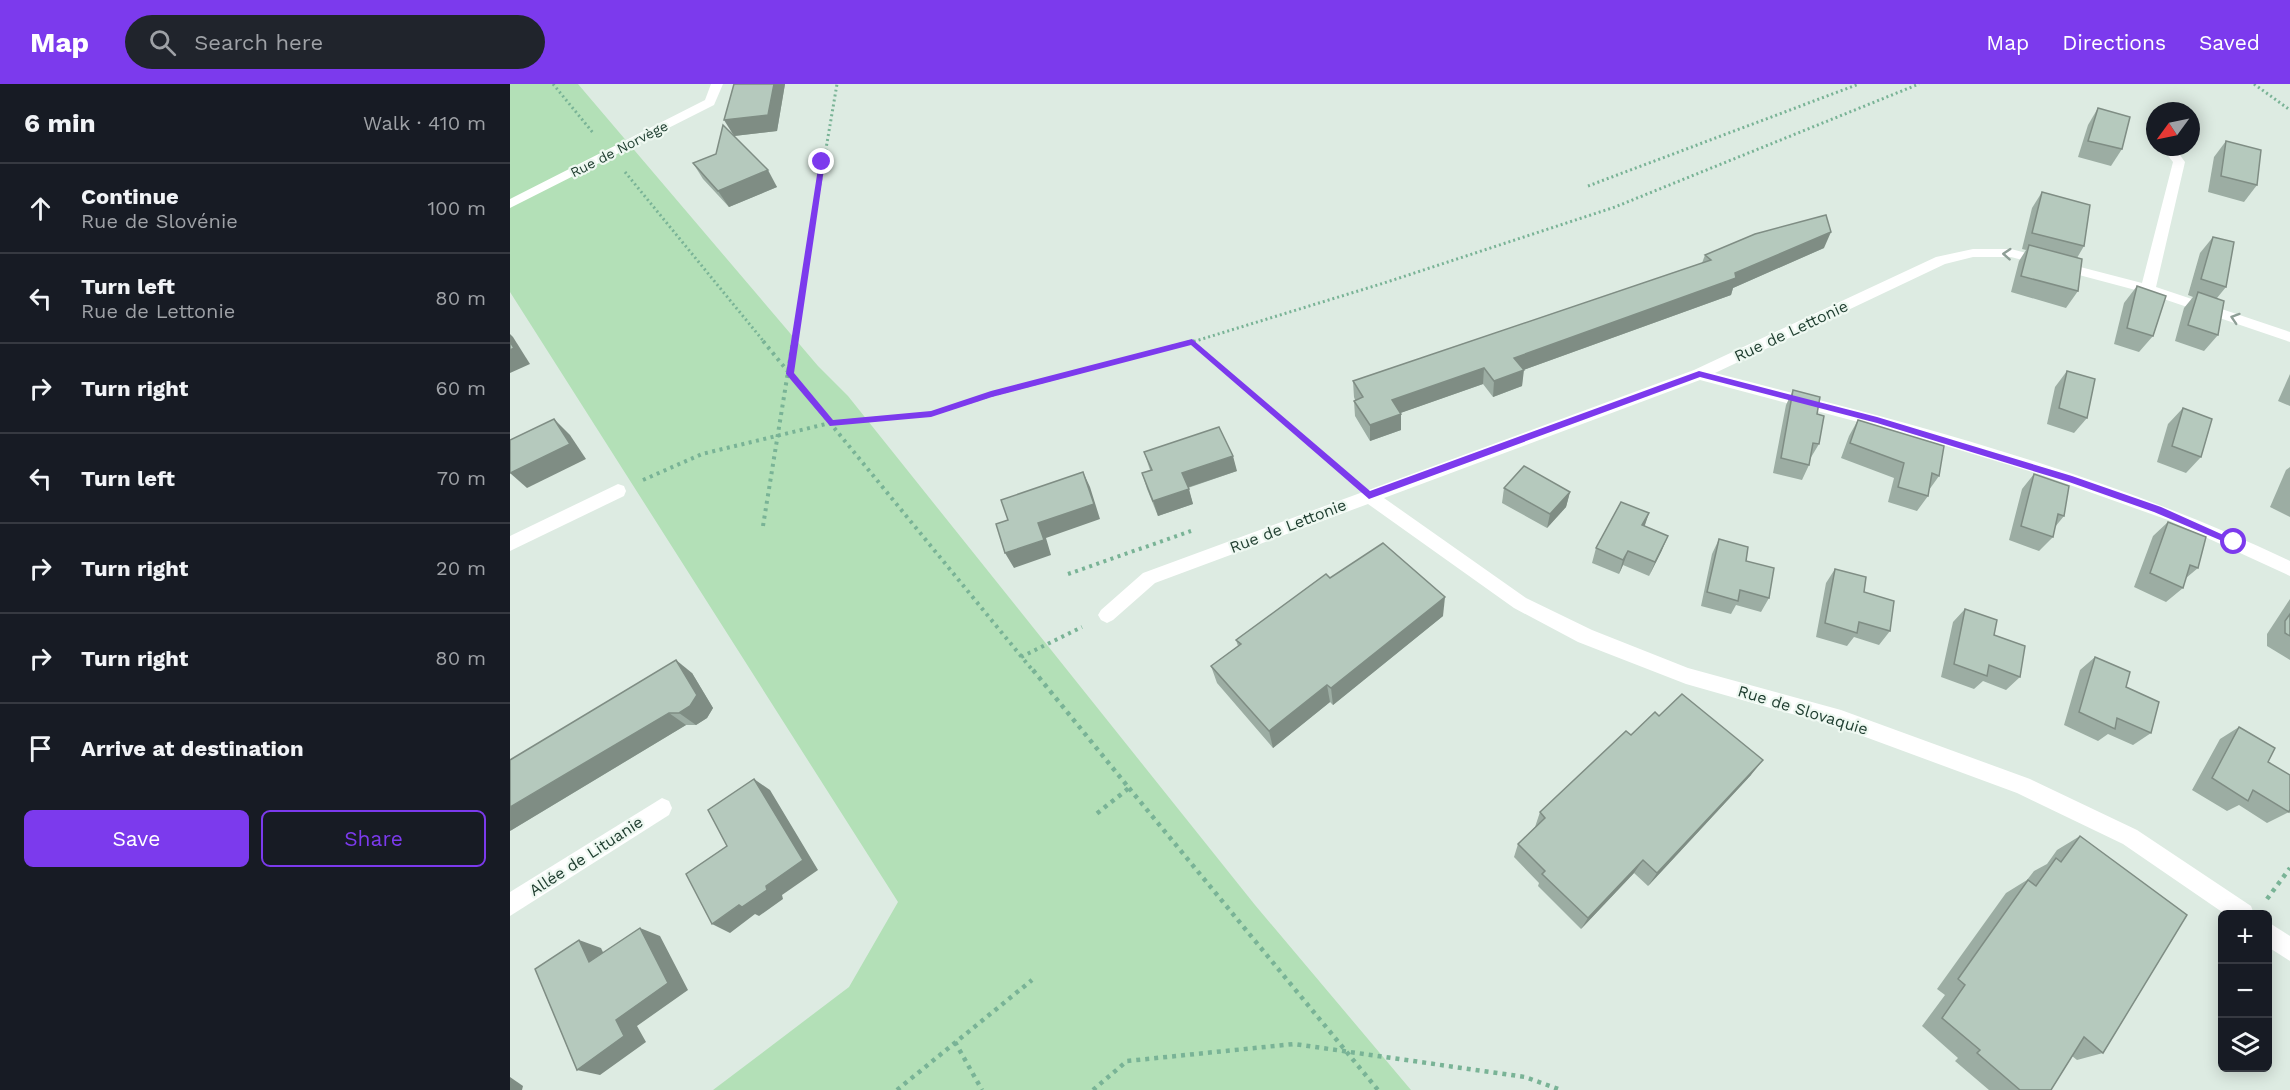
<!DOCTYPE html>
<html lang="en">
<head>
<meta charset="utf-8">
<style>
  body { margin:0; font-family:"Work Sans",sans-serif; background:#20242c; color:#f1f3f6 }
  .controls { position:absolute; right:18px; bottom:18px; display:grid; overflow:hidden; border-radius:9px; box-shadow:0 3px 15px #0003 }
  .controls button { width:54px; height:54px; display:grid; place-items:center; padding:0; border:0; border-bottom:2px solid #363941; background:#171b24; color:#f1f3f6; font:30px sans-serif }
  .compass { position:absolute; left:1636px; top:18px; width:54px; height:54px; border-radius:50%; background:#171b24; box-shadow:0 3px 15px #0003; rotate:237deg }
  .stop { position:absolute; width:18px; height:18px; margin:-14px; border:4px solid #7c3aed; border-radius:50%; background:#fff }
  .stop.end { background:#7c3aed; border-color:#fff; box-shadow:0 2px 6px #0008 }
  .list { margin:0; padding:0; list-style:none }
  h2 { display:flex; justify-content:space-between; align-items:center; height:78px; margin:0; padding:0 24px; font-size:26px }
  h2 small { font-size:20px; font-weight:400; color:#9ea1a6 }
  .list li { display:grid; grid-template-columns:39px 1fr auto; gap:18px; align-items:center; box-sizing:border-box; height:90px; padding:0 24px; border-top:2px solid #363941 }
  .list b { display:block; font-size:22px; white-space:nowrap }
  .list p { margin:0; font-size:20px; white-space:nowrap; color:#9ea1a6 }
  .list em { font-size:20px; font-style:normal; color:#9ea1a6 }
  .actions { display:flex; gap:12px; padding:18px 24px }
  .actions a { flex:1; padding:14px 0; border:2px solid #7c3aed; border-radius:9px; text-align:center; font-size:21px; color:#7c3aed }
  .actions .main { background:#7c3aed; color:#fff }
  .icon { flex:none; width:33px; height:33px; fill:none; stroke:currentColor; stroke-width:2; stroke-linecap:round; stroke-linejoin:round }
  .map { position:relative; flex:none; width:1780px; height:1006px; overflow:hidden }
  header { display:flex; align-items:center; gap:36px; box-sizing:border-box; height:84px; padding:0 30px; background:#7c3aed; color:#fff }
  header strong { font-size:28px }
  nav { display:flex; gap:33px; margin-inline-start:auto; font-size:21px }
  .search { width:420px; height:54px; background:#20242c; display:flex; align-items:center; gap:15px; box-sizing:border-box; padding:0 21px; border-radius:33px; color:#9ea1a6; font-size:22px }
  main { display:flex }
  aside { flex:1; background:#171b24 }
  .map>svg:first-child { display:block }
  .green { fill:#b3e0b7 }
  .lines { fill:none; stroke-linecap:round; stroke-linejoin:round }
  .path-far2 { stroke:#79b396; stroke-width:3; stroke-dasharray:2 3; stroke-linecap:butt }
  .path-far1 { stroke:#79b396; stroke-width:4; stroke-dasharray:3 4.5; stroke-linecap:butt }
  .path { stroke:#79b396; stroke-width:4.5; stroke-dasharray:4 5; stroke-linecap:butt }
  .minor { fill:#fff; fill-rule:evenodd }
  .path-bridge { stroke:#79b396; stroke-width:4.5; stroke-dasharray:4 5; stroke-linecap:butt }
  .wall { fill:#9cada3 }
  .shaded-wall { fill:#7f8d84 }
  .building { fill:#b5c9bd; stroke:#7f8d84; stroke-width:1.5 }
  .oneway { stroke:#8e9e96 }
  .route { fill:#7c3aed }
  .labels { text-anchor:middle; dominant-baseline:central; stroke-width:4.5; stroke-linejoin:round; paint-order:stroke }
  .far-street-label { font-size:14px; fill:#1d3c2e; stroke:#eef8f1 }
  .street-label { font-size:16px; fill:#1d3c2e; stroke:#eef8f1 }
</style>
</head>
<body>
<header>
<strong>Map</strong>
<div class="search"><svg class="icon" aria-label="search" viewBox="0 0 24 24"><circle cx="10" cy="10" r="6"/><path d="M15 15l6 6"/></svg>Search here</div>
<nav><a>Map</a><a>Directions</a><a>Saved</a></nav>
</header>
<main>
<aside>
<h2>6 min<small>Walk · 410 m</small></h2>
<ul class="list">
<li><svg class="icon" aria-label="ahead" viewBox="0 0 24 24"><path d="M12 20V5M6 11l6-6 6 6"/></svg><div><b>Continue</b><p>Rue de Slovénie</p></div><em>100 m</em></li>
<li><svg class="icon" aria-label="left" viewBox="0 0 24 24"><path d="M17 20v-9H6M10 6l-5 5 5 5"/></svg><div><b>Turn left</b><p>Rue de Lettonie</p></div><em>80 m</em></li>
<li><svg class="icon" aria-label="right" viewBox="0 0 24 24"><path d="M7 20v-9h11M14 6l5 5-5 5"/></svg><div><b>Turn right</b></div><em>60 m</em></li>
<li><svg class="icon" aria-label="left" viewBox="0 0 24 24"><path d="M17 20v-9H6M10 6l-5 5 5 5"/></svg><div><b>Turn left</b></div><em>70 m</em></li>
<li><svg class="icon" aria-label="right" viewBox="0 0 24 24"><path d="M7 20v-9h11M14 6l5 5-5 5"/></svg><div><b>Turn right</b></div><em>20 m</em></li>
<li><svg class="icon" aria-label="right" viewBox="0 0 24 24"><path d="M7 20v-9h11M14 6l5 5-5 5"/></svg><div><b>Turn right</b></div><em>80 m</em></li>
<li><svg class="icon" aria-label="arrive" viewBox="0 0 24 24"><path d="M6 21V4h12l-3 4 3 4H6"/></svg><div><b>Arrive at destination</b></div></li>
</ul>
<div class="actions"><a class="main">Save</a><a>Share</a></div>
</aside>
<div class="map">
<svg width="1780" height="1006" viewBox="0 0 1780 1006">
  <rect width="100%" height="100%" fill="#ddebe2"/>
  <path class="green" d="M 0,0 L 68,0 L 308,282 L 338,312 L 745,821 L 901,1006 L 203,1006 L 339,903 L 388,818 L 0,208 Z"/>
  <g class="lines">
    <g class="path-far2">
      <path d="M 43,0 L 84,50"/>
      <path d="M 1744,0 L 1780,26"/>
      <path d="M 115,88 L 255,259"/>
      <path d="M 1078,102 L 1349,0"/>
      <path d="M 283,259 L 327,0"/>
      <path d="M 679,259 L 874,199 L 1105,123 L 1409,0"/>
    </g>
    <g class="path-far1">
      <path d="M 253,257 L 524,588"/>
      <path d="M 683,259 L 838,393"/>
      <path d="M 133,396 L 192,370 L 320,339 L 421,330 L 481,311 L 684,257"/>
      <path d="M 253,442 L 283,257"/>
      <path d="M 558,490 L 681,447"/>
      <path d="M 511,573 L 572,543"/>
    </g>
    <g class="path">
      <path d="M 523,586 L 619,704 L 585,731"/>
      <path d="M 1757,815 L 1780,784"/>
      <path d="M 445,958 L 472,1006"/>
      <path d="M 387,1006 L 522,896"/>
      <path d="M 583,1006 L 617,977 L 784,960 L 1015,993 L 1051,1006"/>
    </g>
    <g class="minor">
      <path d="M 201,0 L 213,0 L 204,21 L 0,124 L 0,115 L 195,16 Z"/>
      <path d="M 1664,63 L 1675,78 L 1646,203 L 1780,248 L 1780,258 L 1633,208 L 1501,173 L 1463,173 L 1435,180 L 1205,289 C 1404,340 1593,388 1780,477 L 1780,492 L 1658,436 L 1529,390 L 1420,357 L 1190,296 L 874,414 L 1016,514 L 1082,546 L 1178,584 L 1331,626 L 1520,695 L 1627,746 L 1741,822 L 1744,830 L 1715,830 L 1613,760 L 1507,709 L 1331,644 L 1176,600 L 1068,558 L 1004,524 L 858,420 L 645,499 L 603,536 L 597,539 L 591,536 L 588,531 L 591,526 L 633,489 L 1184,286 L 1426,173 L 1463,165 L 1501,165 L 1632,199 L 1663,78 L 1652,64 Z"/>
      <path d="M 108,400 L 114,402 L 116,407 L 114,412 L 0,467 L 0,452 Z"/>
      <path d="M 152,714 L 159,717 L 162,724 L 159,731 L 0,832 L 0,808 Z"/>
      <path d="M 1758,838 L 1780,852 L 1780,877 L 1758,863 Z"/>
    </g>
    <path class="path-bridge" d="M 619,704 L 868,1006"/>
  </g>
  <g class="wall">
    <path d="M 224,0 L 275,0 L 267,47 L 224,52 L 267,103 L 219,123 L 193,95 L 183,79 L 206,70 L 224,51 Z"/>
    <path d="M 1588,24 L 1612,65 L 1601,82 L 1568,73 L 1578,41 Z"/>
    <path d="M 1716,57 L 1747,101 L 1734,118 L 1698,108 L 1704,73 Z"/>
    <path d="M 1532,108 L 1574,162 L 1567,174 L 1568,207 L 1556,224 L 1501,208 L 1509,177 L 1516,166 L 1512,165 L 1522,124 Z"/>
    <path d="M 1703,153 L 1716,203 L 1707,214 L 1708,251 L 1694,267 L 1665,257 L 1674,224 L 1683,213 L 1678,211 L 1690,169 Z"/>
    <path d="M 1314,164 L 1223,204 L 1221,211 L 1013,286 L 1012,302 L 983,313 L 973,300 L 890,329 L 891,346 L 860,357 L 845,332 L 844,317 L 845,316 L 844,313 L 843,297 L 1192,179 L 1195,171 Z"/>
    <path d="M 1627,202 L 1643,252 L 1629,268 L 1604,260 L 1614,219 Z"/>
    <path d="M 1557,287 L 1577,334 L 1564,349 L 1537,340 L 1545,303 Z"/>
    <path d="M 1780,290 L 1780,322 L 1768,317 Z"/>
    <path d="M 1283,306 L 1307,330 L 1309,360 L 1300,375 L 1299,381 L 1292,396 L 1263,389 L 1276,321 Z"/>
    <path d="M 1673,324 L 1691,373 L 1676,389 L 1647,378 L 1658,340 Z"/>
    <path d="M 1348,336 L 1429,392 L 1419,406 L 1418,412 L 1407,427 L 1378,418 L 1384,394 L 1331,374 L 1339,352 Z"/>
    <path d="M 634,368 L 727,387 L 678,404 L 683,420 L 648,432 L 637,405 L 632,389 L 640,386 Z"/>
    <path d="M 1780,383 L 1780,433 L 1760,423 L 1776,386 Z"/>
    <path d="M 1524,390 L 1554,432 L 1545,443 L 1543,453 L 1529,467 L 1499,456 L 1512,405 Z"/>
    <path d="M 994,404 L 1060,408 L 1056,423 L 1037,444 L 992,419 Z"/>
    <path d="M 1139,429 L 1134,442 L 1152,466 L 1139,492 L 1113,481 L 1109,490 L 1082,479 L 1086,464 Z"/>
    <path d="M 1658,438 L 1688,484 L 1676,494 L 1673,504 L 1656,518 L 1624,503 L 1643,452 Z"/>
    <path d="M 1209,455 L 1236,477 L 1259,514 L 1251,528 L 1226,521 L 1221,530 L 1191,522 L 1202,470 Z"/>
    <path d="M 1325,485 L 1354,508 L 1380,547 L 1369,561 L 1344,553 L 1337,562 L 1306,553 L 1316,499 Z"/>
    <path d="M 820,494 L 933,532 L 823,621 L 820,618 L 763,664 L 707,599 L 701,582 L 728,562 L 726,556 Z"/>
    <path d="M 1780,515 L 1780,576 L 1757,562 L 1757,550 Z"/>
    <path d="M 1455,525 L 1484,551 L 1510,593 L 1496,606 L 1473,597 L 1464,605 L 1431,593 L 1443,538 Z"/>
    <path d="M 1585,573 L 1616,603 L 1641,649 L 1623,661 L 1598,650 L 1588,657 L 1554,641 L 1570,586 Z"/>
    <path d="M 182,589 L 203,624 L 197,634 L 186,641 L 176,641 L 0,747 Z"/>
    <path d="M 1149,632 L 1241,691 L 1138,802 L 1124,789 L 1071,845 L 1028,802 L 1029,799 L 1004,773 L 1008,760 L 1025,743 L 1030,728 L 1121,651 Z"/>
    <path d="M 1729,643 L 1758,678 L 1779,728 L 1757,739 L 1729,721 L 1717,727 L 1682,706 L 1710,655 Z"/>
    <path d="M 1570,752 L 1593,969 L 1567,976 L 1562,972 L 1541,1006 L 1479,1006 L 1445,977 L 1448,974 L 1412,942 L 1435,911 L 1427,905 L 1496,809 L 1517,796 L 1524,787 L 1537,780 L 1547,766 Z"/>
  </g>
  <g class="shaded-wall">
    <path d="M 264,0 L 275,0 L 267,47 L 224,52 L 214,36 Z"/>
    <path d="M 258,86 L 267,103 L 219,123 L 208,107 Z"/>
    <path d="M 1321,148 L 1314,164 L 1223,204 L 1221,211 L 1002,290 L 1004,274 L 1225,189 Z"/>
    <path d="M 0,250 L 3,253 L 20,280 L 0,289 Z"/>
    <path d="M 974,284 L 973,300 L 882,332 L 882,316 Z"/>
    <path d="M 1014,286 L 1012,302 L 983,313 L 984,297 Z"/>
    <path d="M 891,330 L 891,346 L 860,357 L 860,341 Z"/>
    <path d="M 44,335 L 60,351 L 76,375 L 17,404 L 0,389 Z"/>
    <path d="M 723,372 L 727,387 L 676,404 L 672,389 Z"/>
    <path d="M 573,388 L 580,403 L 590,435 L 536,454 L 541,471 L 504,484 L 495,469 Z"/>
    <path d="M 679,405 L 683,420 L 648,432 L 643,417 Z"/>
    <path d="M 1060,408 L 1056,423 L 1037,444 L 1040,430 Z"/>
    <path d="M 1139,429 L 1134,444 L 1132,441 Z"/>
    <path d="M 1158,452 L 1152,466 L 1139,492 L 1145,478 Z"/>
    <path d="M 1118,467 L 1113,481 L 1109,490 L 1113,476 Z"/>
    <path d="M 935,513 L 933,532 L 823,621 L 821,604 Z"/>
    <path d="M 166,576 L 182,589 L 203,624 L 197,634 L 186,641 L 169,629 Z"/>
    <path d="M 817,601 L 820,618 L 763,664 L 759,647 Z"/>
    <path d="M 159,629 L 176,641 L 0,747 L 0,723 Z"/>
    <path d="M 1253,676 L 1241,691 L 1138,802 L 1147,789 Z"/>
    <path d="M 244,695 L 260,706 L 308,786 L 272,811 L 273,815 L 249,832 L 245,830 L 220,849 L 202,840 L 256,802 Z"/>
    <path d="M 1133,776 L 1124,789 L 1071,845 L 1078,834 Z"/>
    <path d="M 130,844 L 150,852 L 178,906 L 127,942 L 136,958 L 90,991 L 67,986 L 106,936 Z"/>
    <path d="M 69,856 L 91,864 L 101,885 L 79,878 Z"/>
    <path d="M 0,993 L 13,1002 L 12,1006 L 0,1006 Z"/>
  </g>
  <g class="building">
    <path d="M 224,0 L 264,0 L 258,31 L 214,36 Z"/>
    <path d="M 1588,24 L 1620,33 L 1612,65 L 1578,57 Z"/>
    <path d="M 213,41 L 258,86 L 208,107 L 183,79 L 206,70 Z"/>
    <path d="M 1716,57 L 1751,66 L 1747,101 L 1711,92 Z"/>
    <path d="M 1532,108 L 1580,121 L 1574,162 L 1522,149 Z"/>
    <path d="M 1316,131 L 1321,148 L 1225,189 L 1226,194 L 1004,274 L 1014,286 L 984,297 L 974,284 L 882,316 L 891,330 L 860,341 L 844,317 L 853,313 L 843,297 L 1201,176 L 1195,171 L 1245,150 Z"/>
    <path d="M 1703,153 L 1724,158 L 1716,203 L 1691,195 Z"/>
    <path d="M 1519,161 L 1572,175 L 1568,207 L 1511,192 Z"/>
    <path d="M 1627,202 L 1656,212 L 1643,252 L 1617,244 Z"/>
    <path d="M 1688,208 L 1714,217 L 1708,251 L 1678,241 Z"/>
    <path d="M 0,258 L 4,264 L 0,266 Z"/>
    <path d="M 1557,287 L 1585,295 L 1577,334 L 1549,324 Z"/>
    <path d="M 1283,306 L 1310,313 L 1307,330 L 1314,332 L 1309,360 L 1303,359 L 1299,381 L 1271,374 Z"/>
    <path d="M 1673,324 L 1702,335 L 1691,373 L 1662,362 Z"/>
    <path d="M 44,335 L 60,360 L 0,389 L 0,356 Z"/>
    <path d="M 1348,336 L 1434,362 L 1429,392 L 1422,389 L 1418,412 L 1388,403 L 1394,379 L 1340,359 Z"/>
    <path d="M 709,343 L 723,372 L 672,389 L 679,405 L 643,417 L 632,389 L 642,386 L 634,368 Z"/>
    <path d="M 1014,382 L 1060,408 L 1040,430 L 994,404 Z"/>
    <path d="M 573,388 L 584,420 L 528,439 L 534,456 L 495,469 L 486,440 L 498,436 L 491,416 Z"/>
    <path d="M 1524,390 L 1559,402 L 1554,432 L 1548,430 L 1543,453 L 1511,442 Z"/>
    <path d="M 1111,418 L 1139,429 L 1132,441 L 1158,452 L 1145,478 L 1118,467 L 1113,476 L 1086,464 Z"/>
    <path d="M 1658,438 L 1696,453 L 1688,484 L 1680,481 L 1673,504 L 1640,489 Z"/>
    <path d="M 1209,455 L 1238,463 L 1236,477 L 1264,484 L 1259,514 L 1230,506 L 1228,517 L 1197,508 Z"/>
    <path d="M 873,459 L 935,513 L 821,604 L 817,601 L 759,647 L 701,582 L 731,560 L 726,556 L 816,490 L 820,494 Z"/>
    <path d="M 1325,485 L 1356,493 L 1354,508 L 1384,517 L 1380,547 L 1349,538 L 1347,549 L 1315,539 Z"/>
    <path d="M 1455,525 L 1487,536 L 1484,551 L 1515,562 L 1510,593 L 1479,581 L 1477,592 L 1444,580 Z"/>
    <path d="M 1780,530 L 1780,552 L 1775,549 L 1775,537 Z"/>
    <path d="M 1585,573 L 1620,588 L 1616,603 L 1649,618 L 1641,649 L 1607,634 L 1605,645 L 1569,628 Z"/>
    <path d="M 166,576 L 187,611 L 180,622 L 169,629 L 159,629 L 0,723 L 0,676 Z"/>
    <path d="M 1172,610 L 1253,676 L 1147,789 L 1133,776 L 1078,834 L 1032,790 L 1035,787 L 1008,760 L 1035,734 L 1030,728 L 1116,647 L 1121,651 L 1145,628 L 1149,632 Z"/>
    <path d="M 1729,643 L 1765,664 L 1758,678 L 1780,691 L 1780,725 L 1779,728 L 1743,706 L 1738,717 L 1702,694 Z"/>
    <path d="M 244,695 L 293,776 L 256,802 L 257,806 L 232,823 L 229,821 L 202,840 L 176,790 L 217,762 L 198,726 Z"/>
    <path d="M 1570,752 L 1677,831 L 1593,969 L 1574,953 L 1541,1006 L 1510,1006 L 1467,969 L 1470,966 L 1432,934 L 1455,901 L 1448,895 L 1518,796 L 1526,802 L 1546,774 L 1551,778 Z"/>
    <path d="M 130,844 L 158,899 L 106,936 L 114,952 L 67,986 L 25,885 L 69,856 L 79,878 Z"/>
  </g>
  <defs><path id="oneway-chevron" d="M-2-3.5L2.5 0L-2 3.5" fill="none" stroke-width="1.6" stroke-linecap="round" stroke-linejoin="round" transform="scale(1.5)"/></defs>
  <g class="oneway">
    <use href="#oneway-chevron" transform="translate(1497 170) rotate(-176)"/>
    <use href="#oneway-chevron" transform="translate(1725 234) rotate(-162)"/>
  </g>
  <path class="route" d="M 312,75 L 315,78 L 284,289 L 323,336 L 421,327 L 481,307 L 682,255 L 860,407 L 1189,287 L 1367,333 L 1562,392 L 1651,423 L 1729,458 L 1724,462 L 1644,428 L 1559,398 L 1367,339 L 1190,293 L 859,415 L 681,261 L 482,313 L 421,333 L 320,342 L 276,290 L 309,78 Z"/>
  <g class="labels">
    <g class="far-street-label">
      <text transform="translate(109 65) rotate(-27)">Rue de Norvège</text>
    </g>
    <g class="street-label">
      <text transform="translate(1281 247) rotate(-25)">Rue de Lettonie</text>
      <text transform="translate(778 442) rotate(-21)">Rue de Lettonie</text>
      <text transform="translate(1293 626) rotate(17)">Rue de Slovaquie</text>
      <text transform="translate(76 772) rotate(-33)">Allée de Lituanie</text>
    </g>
  </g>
</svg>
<div class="controls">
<button>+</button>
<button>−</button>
<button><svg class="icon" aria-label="layers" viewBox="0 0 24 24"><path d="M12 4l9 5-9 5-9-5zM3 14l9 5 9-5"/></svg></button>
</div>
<svg class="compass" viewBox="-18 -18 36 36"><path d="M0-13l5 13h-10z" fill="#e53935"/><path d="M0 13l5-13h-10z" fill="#9ea1a6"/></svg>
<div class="stop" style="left:1724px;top:458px"></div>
<div class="stop end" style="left:312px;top:78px"></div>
</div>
</main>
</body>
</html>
